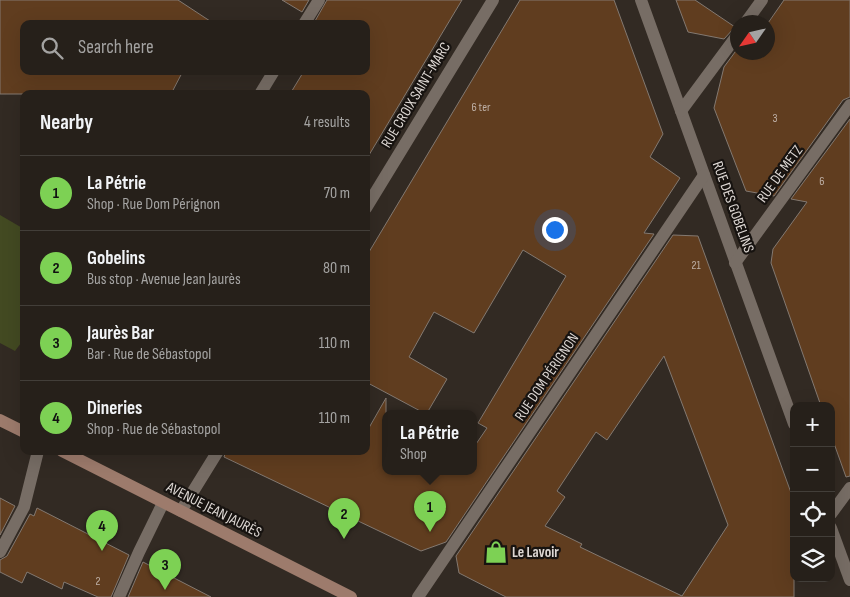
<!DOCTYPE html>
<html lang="en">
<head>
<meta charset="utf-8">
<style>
  body { margin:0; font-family:"Sofia Sans Condensed",sans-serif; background:#2e2823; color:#f1f3f6 }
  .controls { position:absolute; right:15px; bottom:15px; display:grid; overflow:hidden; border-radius:10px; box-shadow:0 5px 20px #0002 }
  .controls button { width:45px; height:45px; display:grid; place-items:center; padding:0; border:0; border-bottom:1px solid #423e39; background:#26201a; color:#f1f3f6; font:25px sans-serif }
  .compass { position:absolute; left:730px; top:15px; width:45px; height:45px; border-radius:50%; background:#26201a; box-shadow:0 5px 20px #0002; rotate:236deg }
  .you { position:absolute; left:554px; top:229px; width:18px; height:18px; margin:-12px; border:4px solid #fff; border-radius:50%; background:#1a73e8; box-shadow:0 0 0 8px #1a73e833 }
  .badge { display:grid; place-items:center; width:32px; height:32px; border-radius:50%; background:#7dd154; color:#111; font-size:16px; font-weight:700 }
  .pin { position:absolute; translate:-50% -41px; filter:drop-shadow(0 1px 2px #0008) }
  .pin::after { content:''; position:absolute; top:26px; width:18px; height:15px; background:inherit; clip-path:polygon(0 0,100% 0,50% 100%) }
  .popup { position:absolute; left:382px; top:410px; width:95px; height:65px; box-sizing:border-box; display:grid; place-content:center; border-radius:10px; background:#26201a; filter:drop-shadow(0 1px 4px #0005); font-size:16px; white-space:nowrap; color:#a4a3a2 }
  .popup b { font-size:19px; color:#f1f3f6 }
  .popup::after { content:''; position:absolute; left:50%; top:100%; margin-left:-10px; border:10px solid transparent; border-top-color:#26201a }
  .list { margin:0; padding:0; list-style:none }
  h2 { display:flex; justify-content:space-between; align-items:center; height:65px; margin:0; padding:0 20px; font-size:21px }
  h2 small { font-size:16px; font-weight:400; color:#a4a3a2 }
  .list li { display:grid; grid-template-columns:32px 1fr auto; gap:15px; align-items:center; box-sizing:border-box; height:75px; padding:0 20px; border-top:1px solid #423e39 }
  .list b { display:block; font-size:19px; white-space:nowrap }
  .list p { margin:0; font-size:16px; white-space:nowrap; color:#a4a3a2 }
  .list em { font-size:16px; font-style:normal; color:#a4a3a2 }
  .icon { flex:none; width:28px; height:28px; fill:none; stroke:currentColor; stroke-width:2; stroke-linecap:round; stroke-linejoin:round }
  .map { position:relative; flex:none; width:850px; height:597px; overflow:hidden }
  .search { position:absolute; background:#26201a; box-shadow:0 5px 20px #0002; left:20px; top:20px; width:350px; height:55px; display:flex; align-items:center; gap:12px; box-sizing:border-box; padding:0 18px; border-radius:10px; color:#a4a3a2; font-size:19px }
  .panel { position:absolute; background:#26201a; box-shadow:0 5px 20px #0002; left:20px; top:90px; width:350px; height:365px; border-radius:10px }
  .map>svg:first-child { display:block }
  .green { fill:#434a22 }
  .building { fill:#603d1f; stroke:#837971; fill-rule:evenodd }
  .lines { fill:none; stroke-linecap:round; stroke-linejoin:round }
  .service { stroke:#776d65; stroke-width:12 }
  .minor { stroke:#776d65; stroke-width:12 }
  .secondary { stroke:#9d7b6c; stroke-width:12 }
  .labels { text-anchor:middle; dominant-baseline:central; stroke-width:4.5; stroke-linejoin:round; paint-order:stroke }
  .number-label { font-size:12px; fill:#beb0a6 }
  .street-label { font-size:15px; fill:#ddd7d3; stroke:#171310 }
  .poi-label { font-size:15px; font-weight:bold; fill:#ddd7d3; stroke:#171310; text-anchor:start }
</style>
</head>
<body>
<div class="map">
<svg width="850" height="597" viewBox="0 0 850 597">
  <rect width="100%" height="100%" fill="#322a23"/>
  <path class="green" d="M 0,215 L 24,229 L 24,339 L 15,351 L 0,343 Z"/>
  <g class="building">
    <path d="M 0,0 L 178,0 L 210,21 L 209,24 L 24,24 L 24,71 L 183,71 L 171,94 L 0,94 Z"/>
    <path d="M 282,0 L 309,0 L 302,12 Z"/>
    <path d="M 327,0 L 462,0 L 366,160 L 366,94 L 290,94 L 304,71 L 366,71 L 366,24 L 320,24 L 315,21 Z"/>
    <path d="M 520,0 L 614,0 L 663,134 L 650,157 L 680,178 L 644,233 L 654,234 L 446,542 L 421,551 L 224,457 L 226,451 L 366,451 L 366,433 L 386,398 L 386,471 L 474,471 L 474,447 L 487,428 L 478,423 L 566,276 L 523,250 L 474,333 L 434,312 L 409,357 L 447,379 L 427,413 L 424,413 L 366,382 L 366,257 Z"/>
    <path d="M 676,0 L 695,0 L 735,27 L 724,39 L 688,32 Z"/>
    <path d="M 784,0 L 850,0 L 850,97 L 843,100 L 774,196 L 746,191 L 714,108 L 724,67 L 738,48 L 738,52 L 768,52 L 768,23 Z"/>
    <path d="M 850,119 L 850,476 L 846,477 L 831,435 L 831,406 L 821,406 L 771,263 L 773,249 L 807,202 L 791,199 Z"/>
    <path d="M 673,235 L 698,236 L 794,501 L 794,597 L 506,597 L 459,573 L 456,556 ZM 664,356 L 728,525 L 682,596 L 580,547 L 582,544 L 545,526 L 565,497 L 557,491 L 596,432 L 607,440 Z"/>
    <path d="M 0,498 L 15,506 L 0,535 Z"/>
    <path d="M 37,508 L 129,555 L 111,597 L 98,597 L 64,582 L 62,589 L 27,572 L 22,583 L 0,572 L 0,560 L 7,556 L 30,514 L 34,516 Z"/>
    <path d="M 143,562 L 211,597 L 128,597 Z"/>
  </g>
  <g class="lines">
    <path class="service" d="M 0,552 L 24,507 L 38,451"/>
    <g class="minor">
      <path d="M 641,0 L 794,424"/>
      <path d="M 746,22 L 762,0"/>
      <path d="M 304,24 L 319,0"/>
      <path d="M 260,94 L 274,71"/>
      <path d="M 681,111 L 738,34"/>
      <path d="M 366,208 L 493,0"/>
      <path d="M 735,263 L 850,105"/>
      <path d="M 181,511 L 218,451"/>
      <path d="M 831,514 L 850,488"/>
      <path d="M 831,528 L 850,580"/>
      <path d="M 119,597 L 139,552 L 163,503"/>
      <path d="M 418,597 L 704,175"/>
    </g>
    <g class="secondary">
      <path d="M 0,420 L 24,432"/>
      <path d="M 62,451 L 351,597"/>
    </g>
  </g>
  <defs>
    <symbol id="shop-bare" viewBox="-9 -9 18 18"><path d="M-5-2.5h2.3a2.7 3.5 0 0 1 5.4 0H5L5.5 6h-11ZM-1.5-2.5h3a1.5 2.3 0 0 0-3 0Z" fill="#7dd154" stroke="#171310" stroke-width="2.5" paint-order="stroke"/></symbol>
  </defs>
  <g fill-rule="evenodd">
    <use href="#shop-bare" x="480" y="536" width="32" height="32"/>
  </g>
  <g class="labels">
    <g class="number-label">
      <text x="481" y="107">6 ter</text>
      <text x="775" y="118">3</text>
      <text x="822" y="181">6</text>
      <text x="696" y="265">21</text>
      <text x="98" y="581">2</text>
    </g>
    <g class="street-label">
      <text transform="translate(416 95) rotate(-59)">RUE CROIX SAINT-MARC</text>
      <text transform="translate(780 174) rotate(-54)">RUE DE METZ</text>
      <text transform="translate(733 207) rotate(70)">RUE DES GOBELINS</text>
      <text transform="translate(547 377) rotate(-56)">RUE DOM PÉRIGNON</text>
      <text transform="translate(214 510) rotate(27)">AVENUE JEAN JAURÈS</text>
    </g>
    <g class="poi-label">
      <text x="512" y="552">Le Lavoir</text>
    </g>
  </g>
</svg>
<div class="controls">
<button>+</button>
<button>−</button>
<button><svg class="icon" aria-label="locate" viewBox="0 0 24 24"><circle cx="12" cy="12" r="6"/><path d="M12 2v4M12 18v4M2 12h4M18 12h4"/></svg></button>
<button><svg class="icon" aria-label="layers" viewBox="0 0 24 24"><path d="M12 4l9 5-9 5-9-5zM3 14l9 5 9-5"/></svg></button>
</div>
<svg class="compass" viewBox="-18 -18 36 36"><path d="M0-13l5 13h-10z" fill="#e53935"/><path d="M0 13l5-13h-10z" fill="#a4a3a2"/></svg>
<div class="you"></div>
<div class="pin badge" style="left:430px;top:532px">1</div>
<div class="popup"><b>La Pétrie</b>Shop</div>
<div class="pin badge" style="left:344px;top:539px">2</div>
<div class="pin badge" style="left:165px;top:590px">3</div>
<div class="pin badge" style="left:102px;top:551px">4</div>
<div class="search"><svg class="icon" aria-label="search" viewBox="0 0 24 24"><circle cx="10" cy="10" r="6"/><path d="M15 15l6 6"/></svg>Search here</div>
<section class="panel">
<h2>Nearby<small>4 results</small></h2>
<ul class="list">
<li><span class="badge">1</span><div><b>La Pétrie</b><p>Shop · Rue Dom Pérignon</p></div><em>70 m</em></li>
<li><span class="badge">2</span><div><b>Gobelins</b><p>Bus stop · Avenue Jean Jaurès</p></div><em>80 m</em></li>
<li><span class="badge">3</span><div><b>Jaurès Bar</b><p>Bar · Rue de Sébastopol</p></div><em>110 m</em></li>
<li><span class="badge">4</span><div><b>Dineries</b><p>Shop · Rue de Sébastopol</p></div><em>110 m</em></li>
</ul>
</section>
</div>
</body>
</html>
